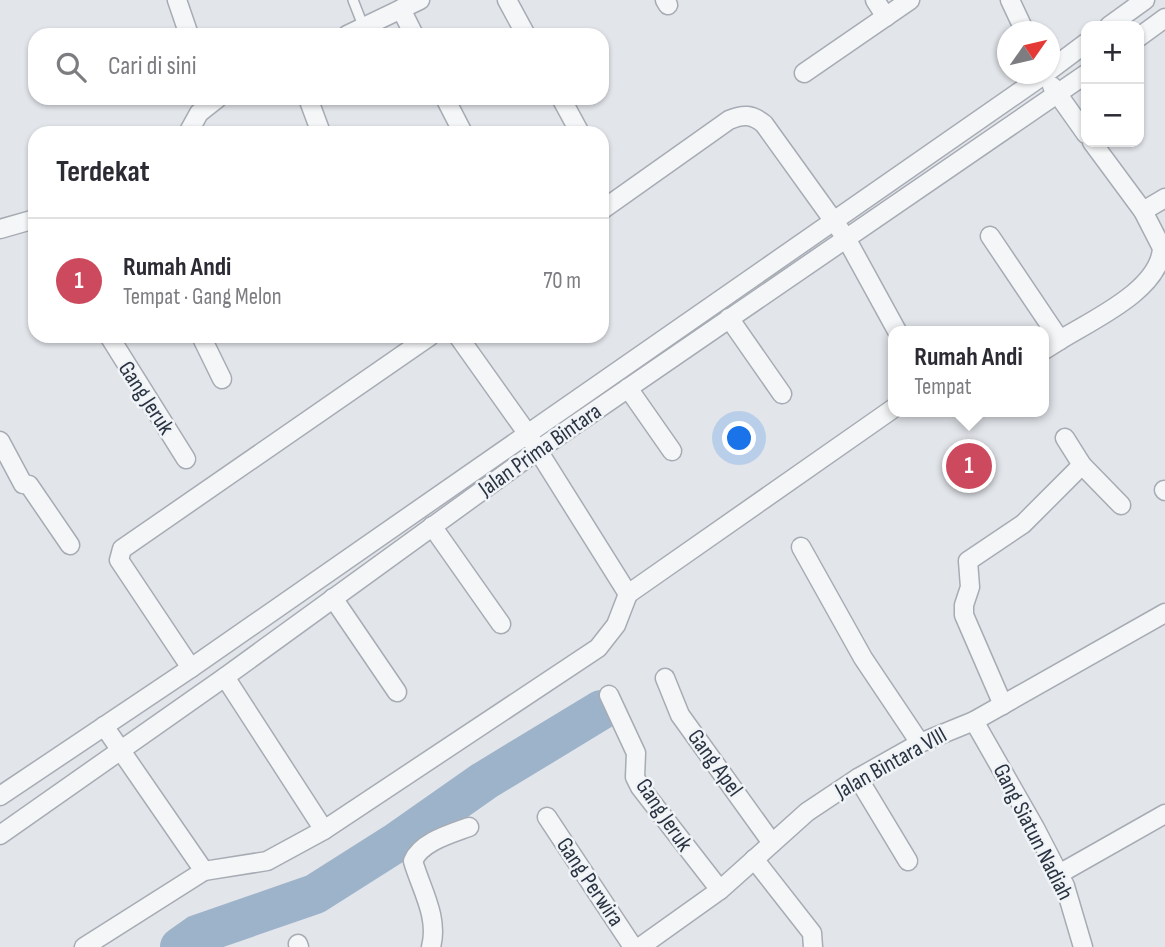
<!DOCTYPE html>
<html lang="id">
<head>
<meta charset="utf-8">
<style>
  body { margin:0; font-family:"Sofia Sans Condensed",sans-serif; background:#f2f2f3; color:#2b2b33 }
  .controls { position:absolute; right:21px; top:21px; display:grid; overflow:hidden; border-radius:14px; box-shadow:0 2px 5px #0004 }
  .controls button { width:63px; height:63px; display:grid; place-items:center; padding:0; border:0; border-bottom:2px solid #e1e1e2; background:#fff; color:#2b2b33; font:35px sans-serif }
  .compass { position:absolute; left:997px; top:21px; width:63px; height:63px; border-radius:50%; background:#fff; box-shadow:0 2px 5px #0004; rotate:56deg }
  .you { position:absolute; left:740px; top:439px; width:24px; height:24px; margin:-18px; border:5px solid #fff; border-radius:50%; background:#1a73e8; box-shadow:0 0 0 10px #1a73e833 }
  .badge { display:grid; place-items:center; width:46px; height:46px; border-radius:50%; background:#cd495e; color:#fff; font-size:23px; font-weight:700 }
  .pin { position:absolute; translate:-50% -50%; border:4px solid #fff; box-shadow:0 2px 7px #0006 }
  .popup { position:absolute; left:888px; top:326px; width:161px; height:91px; box-sizing:border-box; display:grid; place-content:center; border-radius:14px; background:#fff; filter:drop-shadow(0 2px 5px #0005); font-size:23px; white-space:nowrap; color:#7c7c81 }
  .popup b { font-size:26px; color:#2b2b33 }
  .popup::after { content:''; position:absolute; left:50%; top:100%; margin-left:-14px; border:14px solid transparent; border-top-color:#fff }
  .list { margin:0; padding:0; list-style:none }
  h2 { display:flex; justify-content:space-between; align-items:center; height:91px; margin:0; padding:0 28px; font-size:30px }
  h2 small { font-size:23px; font-weight:400; color:#7c7c81 }
  .list li { display:grid; grid-template-columns:46px 1fr auto; gap:21px; align-items:center; box-sizing:border-box; height:126px; padding:0 28px; border-top:2px solid #e1e1e2 }
  .list b { display:block; font-size:26px; white-space:nowrap }
  .list p { margin:0; font-size:23px; white-space:nowrap; color:#7c7c81 }
  .list em { font-size:23px; font-style:normal; color:#7c7c81 }
  .icon { flex:none; width:38px; height:38px; fill:none; stroke:currentColor; stroke-width:2; stroke-linecap:round; stroke-linejoin:round }
  .map { position:relative; flex:none; width:1165px; height:947px; overflow:hidden }
  .search { position:absolute; background:#fff; box-shadow:0 2px 5px #0004; left:28px; top:28px; width:581px; height:77px; display:flex; align-items:center; gap:18px; box-sizing:border-box; padding:0 24px; border-radius:21px; color:#7c7c81; font-size:26px }
  .panel { position:absolute; background:#fff; box-shadow:0 2px 5px #0004; left:28px; top:126px; width:581px; height:217px; border-radius:21px }
  .map>svg:first-child { display:block }
  .lines { fill:none; stroke-linecap:round; stroke-linejoin:round }
  .river { stroke:#9db3ca; stroke-width:40 }
  .building { fill:#b9bec7 }
  .lane-casing { stroke:#a7acb4; stroke-width:12 }
  .street-casing { stroke:#a7acb4; stroke-width:21 }
  .lane { stroke:#f5f6f8; stroke-width:9 }
  .street { stroke:#f5f6f8; stroke-width:18 }
  .labels { text-anchor:middle; dominant-baseline:central; stroke-width:5; stroke-linejoin:round; paint-order:stroke }
  .street-label { font-size:23px; fill:#2a3342; stroke:#f1f4f7 }
</style>
</head>
<body>
<div class="map">
<svg width="1165" height="947" viewBox="0 0 1165 947">
  <rect width="100%" height="100%" fill="#e2e5ea"/>
  <g class="lines">
    <path class="river" d="M 180,947 L 197,935 L 315,894 L 397,842 L 484,781 L 601,710"/>
  </g>
  <path class="building" d="M 972,439 L 990,481 L 966,491 L 948,450 Z"/>
  <g class="lines">
    <defs>
      <path id="lane" d="M 353,0 L 364,28"/>
      <g id="street">
        <path d="M 177,0 L 189,35"/>
        <path d="M 507,0 L 526,35"/>
        <path d="M 665,0 L 668,5"/>
        <path d="M 875,0 L 886,17"/>
        <path d="M 1010,0 L 1025,32"/>
        <path d="M 401,9 L 414,35"/>
        <path d="M 1109,26 L 1145,0"/>
        <path d="M 347,35 L 420,0"/>
        <path d="M 1139,37 L 1165,18"/>
        <path d="M 1050,70 L 1086,43"/>
        <path d="M 804,73 L 910,0"/>
        <path d="M 1052,86 L 1086,134"/>
        <path d="M 308,98 L 321,133"/>
        <path d="M 445,98 L 463,133"/>
        <path d="M 561,98 L 580,133"/>
        <path d="M 188,133 L 199,113 L 218,98"/>
        <path d="M 602,210 L 729,120 C 743,114 752,114 764,124 L 846,238 L 897,331"/>
        <path d="M 1143,211 L 1165,198"/>
        <path d="M 0,229 L 35,219"/>
        <path d="M 990,236 L 1060,340 C 1092,320 1160,290 1162,248 L 1143,211 L 1092,142"/>
        <path d="M 729,318 L 782,394"/>
        <path d="M 109,336 L 186,459"/>
        <path d="M 201,336 L 222,379"/>
        <path d="M 1044,350 L 1060,340"/>
        <path d="M 628,388 L 672,451"/>
        <path d="M 1065,438 L 1082,465 L 1121,505"/>
        <path d="M 0,441 L 23,484 L 29,485 L 70,545"/>
        <path d="M 1164,490 L 1165,491"/>
        <path d="M 432,526 L 501,624"/>
        <path d="M 801,547 L 863,658 L 920,743"/>
        <path d="M 628,594 L 894,408"/>
        <path d="M 333,598 L 397,692"/>
        <path d="M 191,668 L 119,560 L 122,549 L 430,336"/>
        <path d="M 225,677 L 324,830"/>
        <path d="M 665,678 L 680,715 L 772,843"/>
        <path d="M 609,695 L 636,753 L 635,777 L 640,787 L 720,890"/>
        <path d="M 1003,705 L 964,615 L 964,605 L 970,587 L 968,561 L 1023,524 L 1082,465"/>
        <path d="M 974,721 L 1035,828 L 1065,886 L 1083,947"/>
        <path d="M 104,726 L 204,871"/>
        <path d="M 858,778 L 908,861"/>
        <path d="M 0,796 L 191,668 L 1045,74"/>
        <path d="M 547,817 L 633,947"/>
        <path d="M 0,835 L 225,677 L 538,450 L 1086,74"/>
        <path d="M 754,859 L 812,933 L 813,947"/>
        <path d="M 1059,874 L 1165,814"/>
        <path d="M 298,944 L 299,947"/>
        <path d="M 84,947 L 204,871 L 267,861 L 324,830 L 598,648 L 616,625 L 628,594 L 527,433 L 458,336"/>
        <path d="M 431,947 C 439,917 421,889 413,861 C 421,842 450,834 469,827"/>
        <path d="M 640,947 L 720,890 L 807,812 L 858,778 L 920,743 L 974,721 L 1165,613"/>
      </g>
    </defs>
    <use href="#lane" class="lane-casing"/>
    <use href="#street" class="street-casing"/>
    <use href="#lane" class="lane"/>
    <use href="#street" class="street"/>
  </g>
  <g class="labels">
    <g class="street-label">
      <text transform="translate(146 398) rotate(57)">Gang Jeruk</text>
      <text transform="translate(540 450) rotate(-35)">Jalan Prima Bintara</text>
      <text transform="translate(715 763) rotate(54)">Gang Apel</text>
      <text transform="translate(891 763) rotate(-29)">Jalan Bintara VIII</text>
      <text transform="translate(664 815) rotate(56)">Gang Jeruk</text>
      <text transform="translate(1033 832) rotate(63)">Gang Siatun Nadiah</text>
      <text transform="translate(590 882) rotate(56)">Gang Perwira</text>
    </g>
  </g>
</svg>
<div class="controls">
<button>+</button>
<button>−</button>
</div>
<svg class="compass" viewBox="-18 -18 36 36"><path d="M0-13l5 13h-10z" fill="#e53935"/><path d="M0 13l5-13h-10z" fill="#7c7c81"/></svg>
<div class="you"></div>
<div class="pin badge" style="left:969px;top:466px">1</div>
<div class="popup"><b>Rumah Andi</b>Tempat</div>
<div class="search"><svg class="icon" aria-label="search" viewBox="0 0 24 24"><circle cx="10" cy="10" r="6"/><path d="M15 15l6 6"/></svg>Cari di sini</div>
<section class="panel">
<h2>Terdekat<small></small></h2>
<ul class="list">
<li><span class="badge">1</span><div><b>Rumah Andi</b><p>Tempat · Gang Melon</p></div><em>70 m</em></li>
</ul>
</section>
</div>
</body>
</html>
